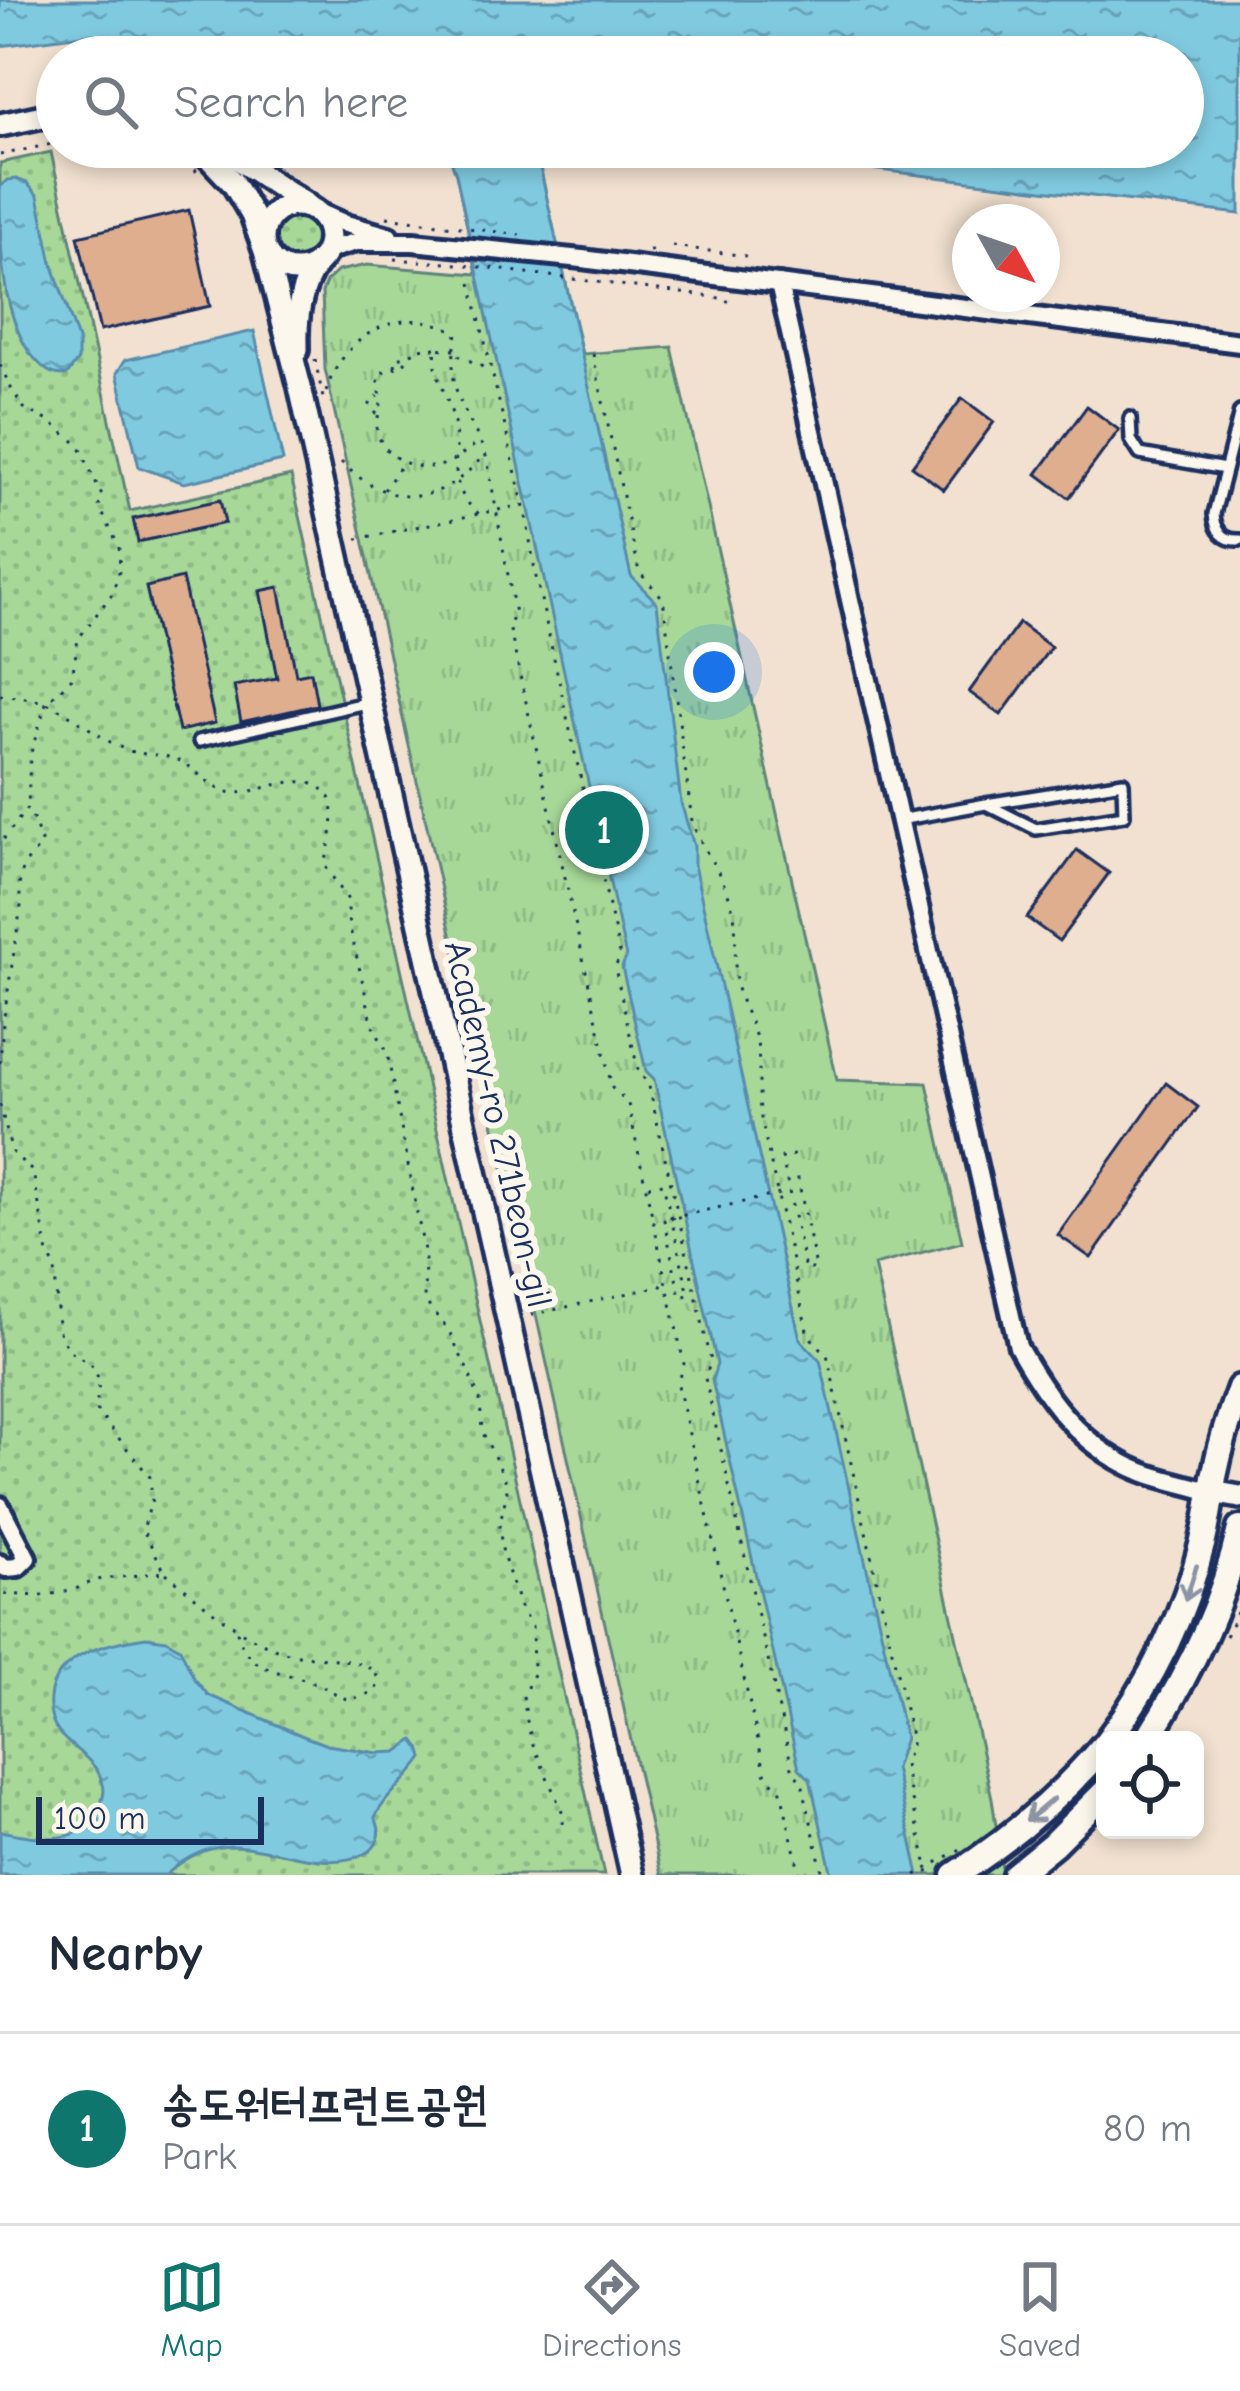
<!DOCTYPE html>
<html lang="en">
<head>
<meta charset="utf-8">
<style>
  body { margin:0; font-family:"Comic Neue","Poor Story",sans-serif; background:#f6f6f7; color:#1f2937 }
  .controls { position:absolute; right:36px; bottom:36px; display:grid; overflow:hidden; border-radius:18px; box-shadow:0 6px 18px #0003 }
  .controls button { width:108px; height:108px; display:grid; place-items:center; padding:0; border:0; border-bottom:3px solid #e0e1e3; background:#fff; color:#1f2937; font:60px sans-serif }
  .compass { position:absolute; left:952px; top:204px; width:108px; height:108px; border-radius:50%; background:#fff; box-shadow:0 6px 18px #0003; rotate:130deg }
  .scale { position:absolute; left:36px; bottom:30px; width:228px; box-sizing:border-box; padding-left:12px; border:6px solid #1b2f5e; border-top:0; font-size:33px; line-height:42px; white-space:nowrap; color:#1b2f5e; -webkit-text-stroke:9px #fbf7ec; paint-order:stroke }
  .you { position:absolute; left:714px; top:672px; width:42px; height:42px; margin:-30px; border:9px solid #fff; border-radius:50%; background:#1a73e8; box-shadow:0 0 0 18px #1a73e833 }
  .badge { display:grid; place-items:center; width:78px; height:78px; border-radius:50%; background:#0f766e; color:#fff; font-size:39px; font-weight:700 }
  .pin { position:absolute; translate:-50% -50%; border:6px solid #fff; box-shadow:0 3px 12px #0006 }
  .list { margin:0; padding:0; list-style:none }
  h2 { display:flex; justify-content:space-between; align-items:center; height:156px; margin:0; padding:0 48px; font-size:51px }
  h2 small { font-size:39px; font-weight:400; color:#747a83 }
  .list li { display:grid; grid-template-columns:78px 1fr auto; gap:36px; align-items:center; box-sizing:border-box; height:192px; padding:0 48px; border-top:3px solid #e0e1e3 }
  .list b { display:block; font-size:45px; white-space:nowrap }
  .list p { margin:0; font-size:39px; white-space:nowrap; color:#747a83 }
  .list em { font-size:39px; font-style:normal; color:#747a83 }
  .icon { flex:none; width:66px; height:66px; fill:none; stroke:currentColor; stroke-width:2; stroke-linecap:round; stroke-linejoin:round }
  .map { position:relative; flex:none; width:1240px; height:1875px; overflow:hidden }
  .search { position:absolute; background:#fff; box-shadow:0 6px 18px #0003; left:36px; right:36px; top:36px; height:132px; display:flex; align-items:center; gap:30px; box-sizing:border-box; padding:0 42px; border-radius:66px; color:#747a83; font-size:45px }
  .sheet { height:348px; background:#fff }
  nav { display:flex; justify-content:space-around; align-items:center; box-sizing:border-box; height:168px; border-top:3px solid #e0e1e3; background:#fff; font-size:33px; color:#747a83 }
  nav a { display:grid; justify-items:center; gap:6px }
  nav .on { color:#0f766e }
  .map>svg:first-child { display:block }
  .grass { fill:url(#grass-dots); stroke:#61847b; stroke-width:3 }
  .park { fill:url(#park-tufts); stroke:#61847b; stroke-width:3 }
  .water { fill:url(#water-ripples); stroke:#588cac; stroke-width:3 }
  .building { fill:#deae8f; stroke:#1b2f5e; stroke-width:3 }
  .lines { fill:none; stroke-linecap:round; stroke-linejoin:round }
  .service-casing { stroke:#1b2f5e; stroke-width:18 }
  .minor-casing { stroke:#1b2f5e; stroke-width:26 }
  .tertiary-casing { stroke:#1b2f5e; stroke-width:30 }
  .secondary-casing { stroke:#1b2f5e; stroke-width:33 }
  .path { stroke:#1b2f5e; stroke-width:3; stroke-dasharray:3 9; stroke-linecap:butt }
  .service { stroke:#fbf7ec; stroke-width:9 }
  .minor { stroke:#fbf7ec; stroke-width:16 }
  .tertiary { stroke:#fbf7ec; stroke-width:21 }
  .secondary { stroke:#fbf7ec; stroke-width:24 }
  .path-bridge { stroke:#1b2f5e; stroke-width:3; stroke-dasharray:3 9; stroke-linecap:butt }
  .oneway { stroke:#8b93a5 }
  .labels { text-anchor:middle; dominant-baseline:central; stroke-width:12; stroke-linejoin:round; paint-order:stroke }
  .street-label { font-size:36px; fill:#1b2f5e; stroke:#fbf7ec }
</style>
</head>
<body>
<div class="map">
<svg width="1240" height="1875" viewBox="0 0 1240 1875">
  <defs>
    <pattern id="grass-dots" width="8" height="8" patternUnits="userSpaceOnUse" patternTransform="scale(3)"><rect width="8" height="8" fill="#a7d898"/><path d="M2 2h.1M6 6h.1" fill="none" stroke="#8fba85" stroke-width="1.8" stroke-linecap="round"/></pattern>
    <pattern id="park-tufts" width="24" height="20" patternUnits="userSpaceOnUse" patternTransform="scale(3)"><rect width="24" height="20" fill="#a7d898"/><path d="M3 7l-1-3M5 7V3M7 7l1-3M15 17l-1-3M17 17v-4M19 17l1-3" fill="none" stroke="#8fba85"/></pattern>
    <pattern id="water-ripples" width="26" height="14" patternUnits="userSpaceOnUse" patternTransform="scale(3)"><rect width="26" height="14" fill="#80cae0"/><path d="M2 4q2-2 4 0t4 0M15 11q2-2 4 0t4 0" fill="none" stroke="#68a4b9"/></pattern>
  </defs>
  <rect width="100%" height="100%" fill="#f2e1d0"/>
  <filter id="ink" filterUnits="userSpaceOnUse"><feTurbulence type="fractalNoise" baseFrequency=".00833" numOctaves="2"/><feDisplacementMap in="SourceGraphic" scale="24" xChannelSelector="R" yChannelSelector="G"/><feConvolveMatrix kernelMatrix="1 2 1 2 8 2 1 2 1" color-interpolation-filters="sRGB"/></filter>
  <g filter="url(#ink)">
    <g class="grass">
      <path d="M 51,152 L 130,511 L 291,476 L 604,1875 L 0,1875 L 0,163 Z"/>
      <circle cx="295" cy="238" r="22"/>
    </g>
    <path class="park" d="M 537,154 L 582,354 L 672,347 L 837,1080 L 927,1083 L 962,1242 L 874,1265 L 992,1798 L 1003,1875 L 661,1875 L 325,369 L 322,292 L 326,282 L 338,271 L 367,265 L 477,274 L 456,173 Z"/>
    <g class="water">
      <path d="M 0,0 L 1240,0 L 1240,214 L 689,147 L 1183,147 L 1183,57 L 343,57 L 89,34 L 0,46 Z"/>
      <path d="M 446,147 L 538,147 L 537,154 L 631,576 L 657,603 L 681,803 L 694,846 L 694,865 L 800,1339 L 820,1360 L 905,1738 L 895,1768 L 919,1875 L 832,1875 L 810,1779 L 799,1768 L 712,1380 L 717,1364 L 654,1079 L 646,1071 L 622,967 L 626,957 L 456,174 Z"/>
      <path d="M 16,179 L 27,183 L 38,196 L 52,263 L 78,340 L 78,360 L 67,375 C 48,376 41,366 29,352 C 0,307 0,242 0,187 L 7,180 Z"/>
      <path d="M 254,331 L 283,461 L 184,483 L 139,467 L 117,373 L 125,360 Z"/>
      <path d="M 146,1637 L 166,1640 L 180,1648 L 194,1678 L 208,1695 L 303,1736 L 327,1745 L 378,1753 L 397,1752 L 414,1740 L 420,1748 L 423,1758 C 409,1780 387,1793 375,1817 C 381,1831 382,1840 370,1851 C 329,1875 279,1847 234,1846 C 208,1846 185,1857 166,1875 L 0,1875 L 0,1831 C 35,1837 82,1850 99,1808 C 103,1799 106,1790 102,1781 C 95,1759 72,1749 59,1733 C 50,1722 49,1710 50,1698 C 54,1654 111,1642 146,1637 Z"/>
    </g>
    <g class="building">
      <path d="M 189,210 L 210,306 L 100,331 L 78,236 Z"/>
      <path d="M 962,398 L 994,422 L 944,490 L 912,466 Z"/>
      <path d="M 1087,406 L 1119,430 L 1069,498 L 1037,474 Z"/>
      <path d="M 220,500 L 225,523 L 138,542 L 133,519 Z"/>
      <path d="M 182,578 L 215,723 L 179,731 L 146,587 Z"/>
      <path d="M 279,587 L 296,675 L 311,672 L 317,705 L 241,722 L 234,686 L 277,678 L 260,591 Z"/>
      <path d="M 1019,623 L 1051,647 L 1001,715 L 969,692 Z"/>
      <path d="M 1077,850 L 1109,873 L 1059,941 L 1027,918 Z"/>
      <path d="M 1166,1083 L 1198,1107 L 1091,1258 L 1058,1235 Z"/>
    </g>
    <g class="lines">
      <defs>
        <g id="service">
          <path d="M 1240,412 L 1214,514 C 1215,530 1223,541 1240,540"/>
          <path d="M 1130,418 L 1131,440 L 1140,454 L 1225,469"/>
          <path d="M 199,741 L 370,702"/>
          <path d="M 899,820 L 986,804 L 1036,829 L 1124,815 L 1123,782 L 986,804"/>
        </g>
        <g id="minor">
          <path d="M 314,210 L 346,224 L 389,236"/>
          <path d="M 322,257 L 335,248 L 356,242 L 413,242 L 582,259 L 1240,343"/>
          <path d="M 779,284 L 1018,1347 C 1045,1395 1074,1437 1123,1463 C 1150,1478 1183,1483 1212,1492"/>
          <path d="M 0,1506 L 27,1558 L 18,1567 L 6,1568 L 0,1564"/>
        </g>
        <g id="tertiary">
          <path d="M 0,125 L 57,113"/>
          <path d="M 199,147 L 233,183 L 252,215 L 265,251 L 300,387 L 632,1875"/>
          <path d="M 220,147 L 308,206"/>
          <circle cx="296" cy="238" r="33"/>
          <path d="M 297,350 C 296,318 299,288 318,262"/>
          <path d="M 1212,1492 L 1240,1497"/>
        </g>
        <g id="secondary">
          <path d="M 1108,1740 C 1153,1680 1185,1614 1203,1541 C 1208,1520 1211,1499 1214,1477 C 1220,1447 1229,1417 1240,1388"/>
          <path d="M 1147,1740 C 1189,1674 1223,1605 1240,1529"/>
          <path d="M 955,1875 C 1011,1839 1062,1795 1105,1744"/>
          <path d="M 1015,1875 L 1053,1844 L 1105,1792"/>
        </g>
      </defs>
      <use href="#service" class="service-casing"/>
      <use href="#minor" class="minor-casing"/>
      <use href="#tertiary" class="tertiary-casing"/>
      <use href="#secondary" class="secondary-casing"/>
      <g class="path">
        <path d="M 153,147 L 193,168 L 196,170 L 193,174"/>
        <path d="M 0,155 L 57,143"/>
        <path d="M 387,217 L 520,235"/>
        <path d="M 672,246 L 746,256"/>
        <path d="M 649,251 L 660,249"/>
        <path d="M 395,259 L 457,264 L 728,299 L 727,303"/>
        <path d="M 471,283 L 526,516 L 536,577 L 620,956 L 615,968 L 639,1074 L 648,1082 L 711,1361 L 705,1378 L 793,1772 L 802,1782 L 823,1875"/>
        <path d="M 436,348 L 415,349 L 403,365 L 380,373 C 376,385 381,389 381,401 C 381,411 376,419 377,429 C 381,459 419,474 445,464 C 457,460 466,450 477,444"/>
        <path d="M 455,350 L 436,348 C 432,378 449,395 454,423 C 461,458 444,485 479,514"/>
        <path d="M 454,353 C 448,399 474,420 487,459 L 515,614 L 509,626 L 612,1088 L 628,1104 L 684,1364 L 678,1385 L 766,1776 L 781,1791 L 800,1875"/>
        <path d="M 593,354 L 639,572 L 663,598 L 692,821 C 702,851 724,874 732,906 C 739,931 733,956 736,981 C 738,1003 753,1021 757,1043 C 761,1068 757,1093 761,1118 L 808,1335 L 827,1354 L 912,1741 L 904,1765 L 929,1875"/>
        <path d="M 315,359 L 324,403"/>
        <path d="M 0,365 L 12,390 L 24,408 L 52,423 L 79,445 L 102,496 L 99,506 L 119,547 L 120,569 L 116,581 L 112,594 L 78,639 L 72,678 L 46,703 L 30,756 L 28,807 L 0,844"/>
        <path d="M 395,366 L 397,357 L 406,357"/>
        <path d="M 326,392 C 343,334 403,301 457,333 L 454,353 L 487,369"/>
        <path d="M 377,414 L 369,407 L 371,401 L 378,396"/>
        <path d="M 341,462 C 390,509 439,508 484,455"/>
        <path d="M 384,490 L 402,464"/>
        <path d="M 357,539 L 522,505"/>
        <path d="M 0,695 C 14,697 32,698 46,703 C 75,714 98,739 127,750 C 145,757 164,752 181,762 C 197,770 210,788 228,792 C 254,799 299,765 327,793 C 340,806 328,849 325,866 L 348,900 L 348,920 L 373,1026 L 387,1052 L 425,1256 L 424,1300 L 449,1331 L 467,1369 L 480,1400 L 482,1431 L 505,1479 L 507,1492 L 499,1527 L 503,1555 L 521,1610 L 532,1627 L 533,1674 L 523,1696 L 527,1721 L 532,1742 L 562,1811 L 564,1831"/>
        <path d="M 0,1063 L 3,1023 L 21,906 L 19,886 L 21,875 L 25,864 L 39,848 L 41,841 L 30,811"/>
        <path d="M 0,1105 L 12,1152 L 33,1172 L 48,1254 L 55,1267 L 58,1330 L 68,1350 L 91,1364 L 96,1372 L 99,1382 L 96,1410 L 150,1477 L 152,1499 L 143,1530 L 165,1572 L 96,1580 L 71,1591 L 41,1596 L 0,1594"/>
        <path d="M 794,1155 L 782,1157 L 805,1270 L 816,1268 L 797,1174"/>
        <path d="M 648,1186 L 663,1183 L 689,1295 L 680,1297 L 664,1220 L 653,1222"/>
        <path d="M 531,1315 L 665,1285"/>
        <path d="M 166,1573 C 203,1602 239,1638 285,1652 C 315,1661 350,1654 376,1672 L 378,1685 L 374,1692 L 349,1700 C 336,1695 326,1687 313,1682 C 277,1669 247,1674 236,1628"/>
        <path d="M 1226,1636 L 1237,1612"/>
      </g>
      <use href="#service" class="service"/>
      <use href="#minor" class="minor"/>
      <use href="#tertiary" class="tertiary"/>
      <use href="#secondary" class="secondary"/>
      <g class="path-bridge">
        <path d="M 671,1218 L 789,1192"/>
        <path d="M 916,1875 L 964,1847"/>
      </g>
    </g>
    <defs><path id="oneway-shaft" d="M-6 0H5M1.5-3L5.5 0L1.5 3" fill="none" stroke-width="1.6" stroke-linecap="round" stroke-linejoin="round" transform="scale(3)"/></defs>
    <g class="oneway">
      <use href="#oneway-shaft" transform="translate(1191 1583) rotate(108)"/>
      <use href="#oneway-shaft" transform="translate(1040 1810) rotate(140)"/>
    </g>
  </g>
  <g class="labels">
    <g class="street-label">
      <text transform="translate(498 1124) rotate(77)">Academy-ro 271beon-gil</text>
    </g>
  </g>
</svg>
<div class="controls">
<button><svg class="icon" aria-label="locate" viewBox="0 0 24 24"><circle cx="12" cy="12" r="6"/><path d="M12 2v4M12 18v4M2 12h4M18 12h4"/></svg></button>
</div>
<svg class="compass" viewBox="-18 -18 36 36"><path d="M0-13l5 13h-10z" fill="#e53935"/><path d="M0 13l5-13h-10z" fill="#747a83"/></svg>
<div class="scale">100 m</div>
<div class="you"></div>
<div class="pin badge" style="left:604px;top:830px">1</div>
<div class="search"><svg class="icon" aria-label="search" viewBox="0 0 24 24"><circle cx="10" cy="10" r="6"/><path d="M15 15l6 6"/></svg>Search here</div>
</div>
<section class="sheet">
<h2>Nearby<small></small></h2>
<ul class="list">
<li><span class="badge">1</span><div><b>송도워터프런트공원</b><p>Park</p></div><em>80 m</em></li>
</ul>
</section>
<nav>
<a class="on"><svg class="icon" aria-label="map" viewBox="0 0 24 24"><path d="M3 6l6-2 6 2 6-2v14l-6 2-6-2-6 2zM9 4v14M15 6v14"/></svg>Map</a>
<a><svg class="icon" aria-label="directions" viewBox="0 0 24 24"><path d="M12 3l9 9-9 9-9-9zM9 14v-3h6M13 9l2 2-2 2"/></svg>Directions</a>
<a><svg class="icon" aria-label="saved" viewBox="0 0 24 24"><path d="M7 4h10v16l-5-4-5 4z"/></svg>Saved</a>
</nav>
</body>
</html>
